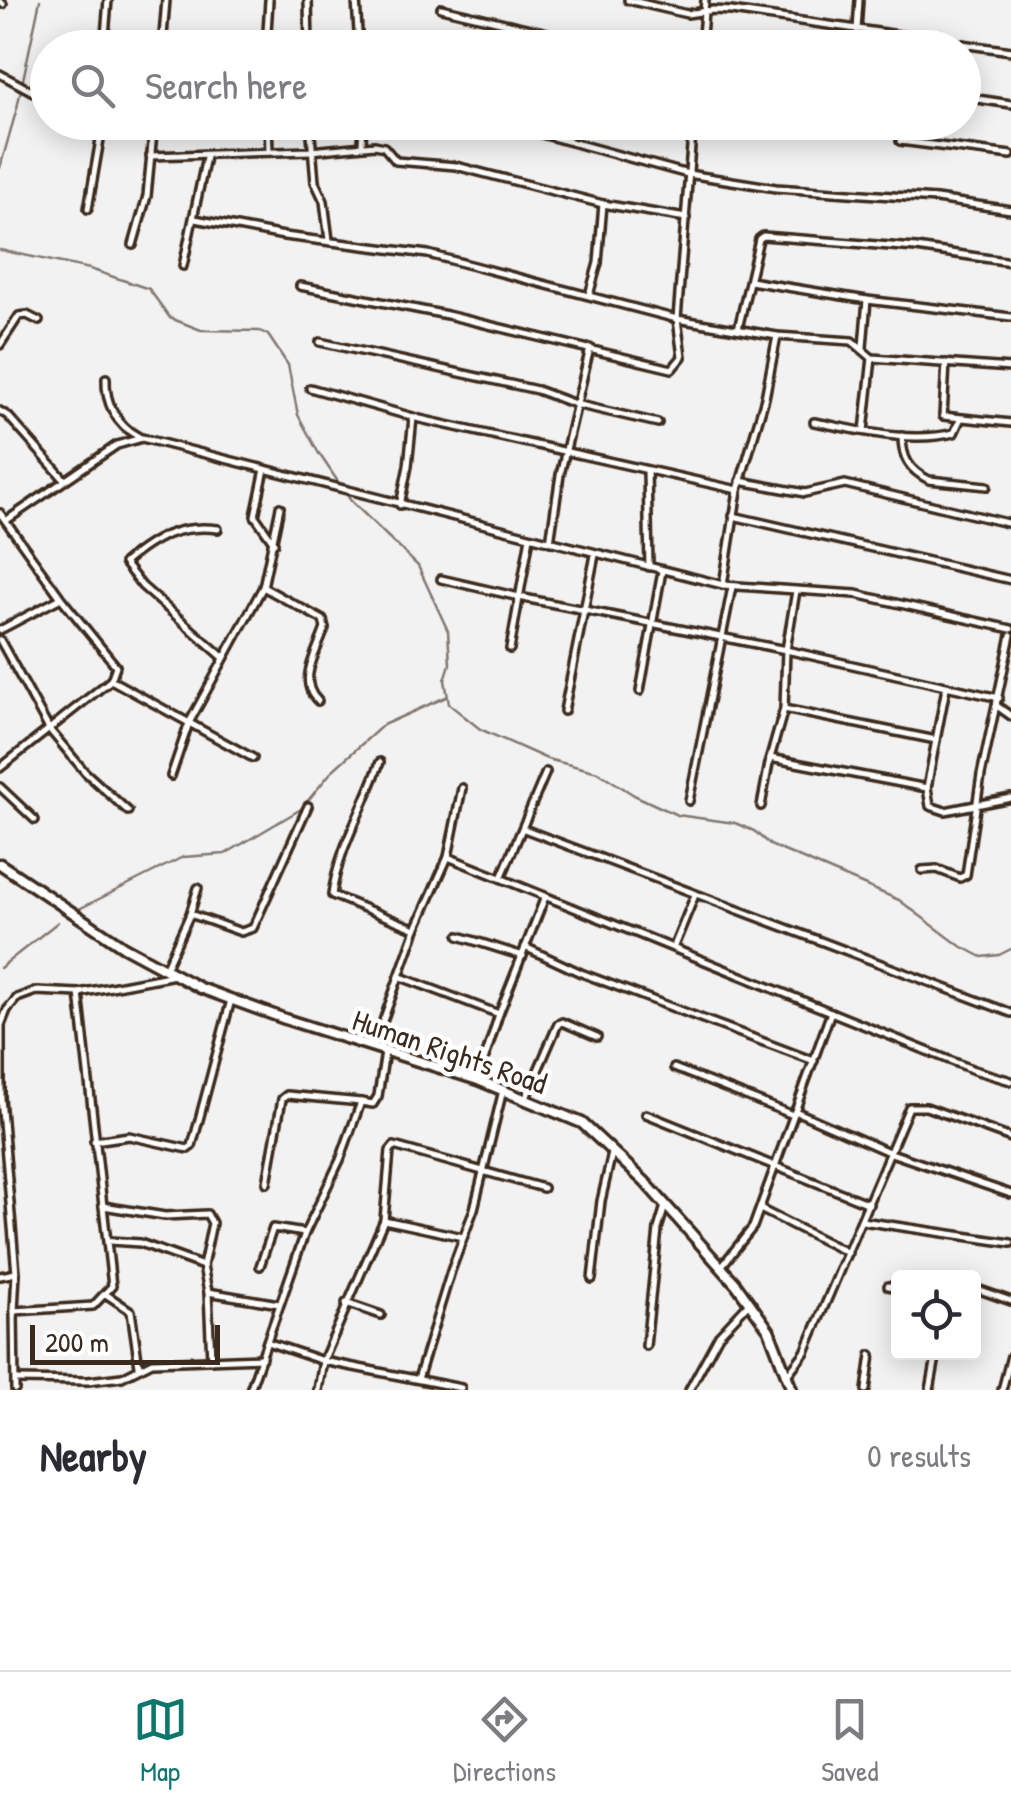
<!DOCTYPE html>
<html lang="en">
<head>
<meta charset="utf-8">
<style>
  body { margin:0; font-family:"Patrick Hand",sans-serif; background:#f7f7f7; color:#2b2b33 }
  .controls { position:absolute; right:30px; bottom:30px; display:grid; overflow:hidden; border-radius:10px; box-shadow:0 5px 25px #0003 }
  .controls button { width:90px; height:90px; display:grid; place-items:center; padding:0; border:0; border-bottom:2px solid #e1e1e2; background:#fff; color:#2b2b33; font:50px sans-serif }
  .scale { position:absolute; left:30px; bottom:25px; width:190px; box-sizing:border-box; padding-left:10px; border:5px solid #3b2a1e; border-top:0; font-size:28px; line-height:35px; white-space:nowrap; color:#3b2a1e; -webkit-text-stroke:8px #fff; paint-order:stroke }
  .list { margin:0; padding:0; list-style:none }
  h2 { display:flex; justify-content:space-between; align-items:center; height:130px; margin:0; padding:0 40px; font-size:42px }
  h2 small { font-size:32px; font-weight:400; color:#7c7c81 }
  .icon { flex:none; width:55px; height:55px; fill:none; stroke:currentColor; stroke-width:2; stroke-linecap:round; stroke-linejoin:round }
  .map { position:relative; flex:none; width:1011px; height:1390px; overflow:hidden }
  .search { position:absolute; background:#fff; box-shadow:0 5px 25px #0003; left:30px; right:30px; top:30px; height:110px; display:flex; align-items:center; gap:25px; box-sizing:border-box; padding:0 35px; border-radius:55px; color:#7c7c81; font-size:38px }
  .sheet { height:280px; background:#fff }
  nav { display:flex; justify-content:space-around; align-items:center; box-sizing:border-box; height:140px; border-top:2px solid #e1e1e2; background:#fff; font-size:28px; color:#7c7c81 }
  nav a { display:grid; justify-items:center; gap:5px }
  nav .on { color:#0f766e }
  .map>svg:first-child { display:block }
  .lines { fill:none; stroke-linecap:round; stroke-linejoin:round }
  .stream { stroke:#827770; stroke-width:2.5 }
  .street-casing { stroke:#3b2a1e; stroke-width:12 }
  .secondary-casing { stroke:#3b2a1e; stroke-width:15 }
  .street { stroke:#fff; stroke-width:5 }
  .secondary { stroke:#fff; stroke-width:8 }
  .labels { text-anchor:middle; dominant-baseline:central; stroke-width:9; stroke-linejoin:round; paint-order:stroke }
  .street-label { font-size:30px; fill:#3b2a1e; stroke:#fff }
</style>
</head>
<body>
<div class="map">
<svg width="1011" height="1390" viewBox="0 0 1011 1390">
  <rect width="100%" height="100%" fill="#f3f2f2"/>
  <filter id="ink" filterUnits="userSpaceOnUse"><feTurbulence type="fractalNoise" baseFrequency=".01" numOctaves="2"/><feDisplacementMap in="SourceGraphic" scale="20" xChannelSelector="R" yChannelSelector="G"/><feConvolveMatrix kernelMatrix="1 2 1 2 8 2 1 2 1" color-interpolation-filters="sRGB"/></filter>
  <g filter="url(#ink)">
    <g class="lines">
      <g class="stream">
        <path d="M 0,168 L 17,108 L 40,0"/>
        <path d="M 0,250 L 90,269 L 149,289 L 170,318 L 201,330 L 260,331 L 268,335 L 288,365 L 298,415 L 318,452 L 351,501 L 418,566 L 448,631 L 450,664 L 445,680 L 449,704 L 480,729 L 547,759 L 598,772 L 634,795 L 677,815 L 735,823 L 754,831 L 770,845 L 899,900 L 959,945 L 982,957 L 999,955 L 1011,949"/>
        <path d="M 79,909 L 183,857 L 225,854 L 301,809 L 333,770 L 383,725 L 446,697"/>
        <path d="M 0,968 L 58,922"/>
      </g>
      <defs>
        <g id="street">
          <path d="M 308,0 L 309,48"/>
          <path d="M 356,0 L 359,48"/>
          <path d="M 628,0 L 687,14 L 713,10 L 731,11 L 1011,51"/>
          <path d="M 0,2 L 3,4"/>
          <path d="M 441,8 L 611,48"/>
          <path d="M 857,30 L 859,0"/>
          <path d="M 104,48 L 108,0"/>
          <path d="M 162,48 L 166,0"/>
          <path d="M 266,48 L 269,0"/>
          <path d="M 701,48 L 705,0"/>
          <path d="M 0,74 L 48,100"/>
          <path d="M 964,97 L 1011,104"/>
          <path d="M 268,122 L 269,151"/>
          <path d="M 310,122 L 315,182 L 324,201 L 329,240"/>
          <path d="M 498,122 L 688,174 L 776,188 L 936,199 L 1011,210"/>
          <path d="M 900,141 L 1011,155"/>
          <path d="M 362,144 L 363,122"/>
          <path d="M 150,156 L 310,151 L 375,145 L 384,147 L 396,161 L 456,166 L 603,204 L 686,218"/>
          <path d="M 88,209 L 103,122"/>
          <path d="M 195,219 L 284,236 L 428,254 L 677,319 L 777,336 L 852,341 L 872,358 L 1011,368"/>
          <path d="M 133,245 L 147,196 L 154,122"/>
          <path d="M 183,266 L 206,157"/>
          <path d="M 750,281 L 867,300 L 1011,317"/>
          <path d="M 300,286 L 447,315 L 672,369 L 682,357 L 677,319 L 693,122"/>
          <path d="M 589,295 L 598,263 L 603,204"/>
          <path d="M 738,329 L 759,239 L 763,236 L 916,248 L 1011,262"/>
          <path d="M 320,342 L 537,390 L 575,404 L 658,423"/>
          <path d="M 0,345 L 19,316 L 27,315 L 39,321"/>
          <path d="M 863,347 L 867,300"/>
          <path d="M 946,363 L 943,416 L 1011,423"/>
          <path d="M 106,378 C 105,403 116,425 139,437"/>
          <path d="M 310,388 L 420,419 L 738,490"/>
          <path d="M 0,411 L 8,416 L 64,479"/>
          <path d="M 814,422 C 859,430 909,444 954,433 L 960,420"/>
          <path d="M 864,431 L 872,358"/>
          <path d="M 902,436 C 902,458 909,470 929,480 L 987,486"/>
          <path d="M 265,469 L 255,516 L 274,543"/>
          <path d="M 647,470 L 649,567"/>
          <path d="M 740,481 L 805,493 L 845,484 L 1011,524"/>
          <path d="M 400,505 L 408,466 L 413,418"/>
          <path d="M 0,513 L 61,598 L 116,666 L 111,680 L 0,768"/>
          <path d="M 733,516 L 1011,580"/>
          <path d="M 7,520 L 117,445 L 142,438 L 723,585 L 856,594 L 1011,629"/>
          <path d="M 218,529 C 178,524 154,538 124,563 L 142,586 L 224,658"/>
          <path d="M 550,542 L 560,475 L 590,348"/>
          <path d="M 441,579 L 519,597 L 786,650 L 999,698"/>
          <path d="M 723,585 L 738,490 L 765,398 L 777,336"/>
          <path d="M 263,587 L 323,620 L 325,628 C 318,651 296,681 318,701"/>
          <path d="M 0,630 L 59,599"/>
          <path d="M 0,640 L 49,729 L 85,772 L 128,811"/>
          <path d="M 510,649 L 530,537"/>
          <path d="M 111,680 L 253,758"/>
          <path d="M 640,691 L 662,571"/>
          <path d="M 997,706 L 1011,716"/>
          <path d="M 784,709 L 936,740 L 946,688"/>
          <path d="M 564,711 L 595,555"/>
          <path d="M 770,758 L 927,788 L 936,740"/>
          <path d="M 380,762 C 365,806 338,849 332,895 L 416,929"/>
          <path d="M 171,776 L 189,723 L 263,587 L 280,507"/>
          <path d="M 0,787 L 35,820"/>
          <path d="M 927,788 L 930,806 L 945,811 L 1011,798"/>
          <path d="M 689,801 L 732,587"/>
          <path d="M 761,806 L 770,758 L 784,709 L 786,650 L 796,591"/>
          <path d="M 524,829 L 1011,1013"/>
          <path d="M 448,857 L 974,1070 L 1011,1081"/>
          <path d="M 922,870 L 937,869 L 960,878 L 966,875 L 981,775 L 1011,635"/>
          <path d="M 501,878 L 546,772"/>
          <path d="M 190,914 L 241,932 L 253,928 L 308,806"/>
          <path d="M 459,936 L 523,956"/>
          <path d="M 674,946 L 695,895"/>
          <path d="M 525,947 L 581,973 L 814,1061"/>
          <path d="M 165,969 L 190,914 L 198,888"/>
          <path d="M 401,977 L 499,1014"/>
          <path d="M 374,1046 L 416,929 L 448,857 L 462,788"/>
          <path d="M 674,1068 L 793,1115"/>
          <path d="M 478,1080 L 499,1014 L 545,897"/>
          <path d="M 526,1098 L 558,1024 L 562,1022 L 597,1037"/>
          <path d="M 795,1111 L 891,1153 L 1011,1194"/>
          <path d="M 646,1114 L 869,1204"/>
          <path d="M 94,1141 L 129,1136 L 188,1149 L 192,1146 L 231,1000"/>
          <path d="M 267,1183 L 282,1099 L 287,1095 L 361,1102"/>
          <path d="M 103,1206 L 165,1216 L 207,1214 L 212,1223 L 203,1266"/>
          <path d="M 760,1209 L 848,1253"/>
          <path d="M 384,1220 L 463,1237"/>
          <path d="M 862,1221 L 1011,1243"/>
          <path d="M 110,1241 L 140,1243 L 203,1266 L 208,1292 L 211,1360"/>
          <path d="M 260,1266 L 273,1228 L 305,1233"/>
          <path d="M 721,1267 L 753,1227 L 831,1012"/>
          <path d="M 0,1276 L 16,1273"/>
          <path d="M 592,1279 L 601,1201 L 612,1153"/>
          <path d="M 888,1286 L 898,1288"/>
          <path d="M 974,1288 L 1011,1301"/>
          <path d="M 208,1292 L 279,1304"/>
          <path d="M 107,1295 L 131,1311 L 139,1366"/>
          <path d="M 346,1303 L 381,1315"/>
          <path d="M 14,1311 L 16,1273 L 1,1098 L 1,1025 L 7,1010 L 17,998 L 36,991 L 79,993 L 175,975"/>
          <path d="M 267,1342 L 323,1361 L 461,1388"/>
          <path d="M 646,1346 L 658,1229 L 665,1206"/>
          <path d="M 788,1374 L 805,1352 L 909,1107 L 926,1107 L 1011,1138"/>
          <path d="M 418,1379 L 451,1271 L 474,1209 L 503,1090"/>
          <path d="M 16,1380 L 88,1381 L 122,1377 L 152,1362 L 262,1358"/>
          <path d="M 15,1390 L 14,1311 L 93,1306 L 112,1286 L 79,993"/>
          <path d="M 250,1390 L 305,1233 L 340,1160 L 361,1102 L 373,1104 L 378,1096 L 385,1052"/>
          <path d="M 318,1390 L 323,1361 L 384,1220 L 390,1151 L 394,1146 L 543,1188"/>
          <path d="M 689,1390 L 719,1335 L 748,1304"/>
          <path d="M 866,1390 L 871,1355"/>
          <path d="M 930,1390 L 937,1352"/>
          <path d="M 1002,1390 L 1011,1356"/>
        </g>
        <path id="secondary" d="M 0,864 L 124,947 L 200,988 L 285,1019 L 478,1080 L 582,1123 L 645,1182 L 736,1284 L 769,1330 L 792,1390"/>
      </defs>
      <use href="#street" class="street-casing"/>
      <use href="#secondary" class="secondary-casing"/>
      <use href="#street" class="street"/>
      <use href="#secondary" class="secondary"/>
    </g>
  </g>
  <g class="labels">
    <g class="street-label">
      <text transform="translate(450 1051) rotate(19)">Human Rights Road</text>
    </g>
  </g>
</svg>
<div class="controls">
<button><svg class="icon" aria-label="locate" viewBox="0 0 24 24"><circle cx="12" cy="12" r="6"/><path d="M12 2v4M12 18v4M2 12h4M18 12h4"/></svg></button>
</div>
<div class="scale">200 m</div>
<div class="search"><svg class="icon" aria-label="search" viewBox="0 0 24 24"><circle cx="10" cy="10" r="6"/><path d="M15 15l6 6"/></svg>Search here</div>
</div>
<section class="sheet">
<h2>Nearby<small>0 results</small></h2>
<ul class="list">
</ul>
</section>
<nav>
<a class="on"><svg class="icon" aria-label="map" viewBox="0 0 24 24"><path d="M3 6l6-2 6 2 6-2v14l-6 2-6-2-6 2zM9 4v14M15 6v14"/></svg>Map</a>
<a><svg class="icon" aria-label="directions" viewBox="0 0 24 24"><path d="M12 3l9 9-9 9-9-9zM9 14v-3h6M13 9l2 2-2 2"/></svg>Directions</a>
<a><svg class="icon" aria-label="saved" viewBox="0 0 24 24"><path d="M7 4h10v16l-5-4-5 4z"/></svg>Saved</a>
</nav>
</body>
</html>
